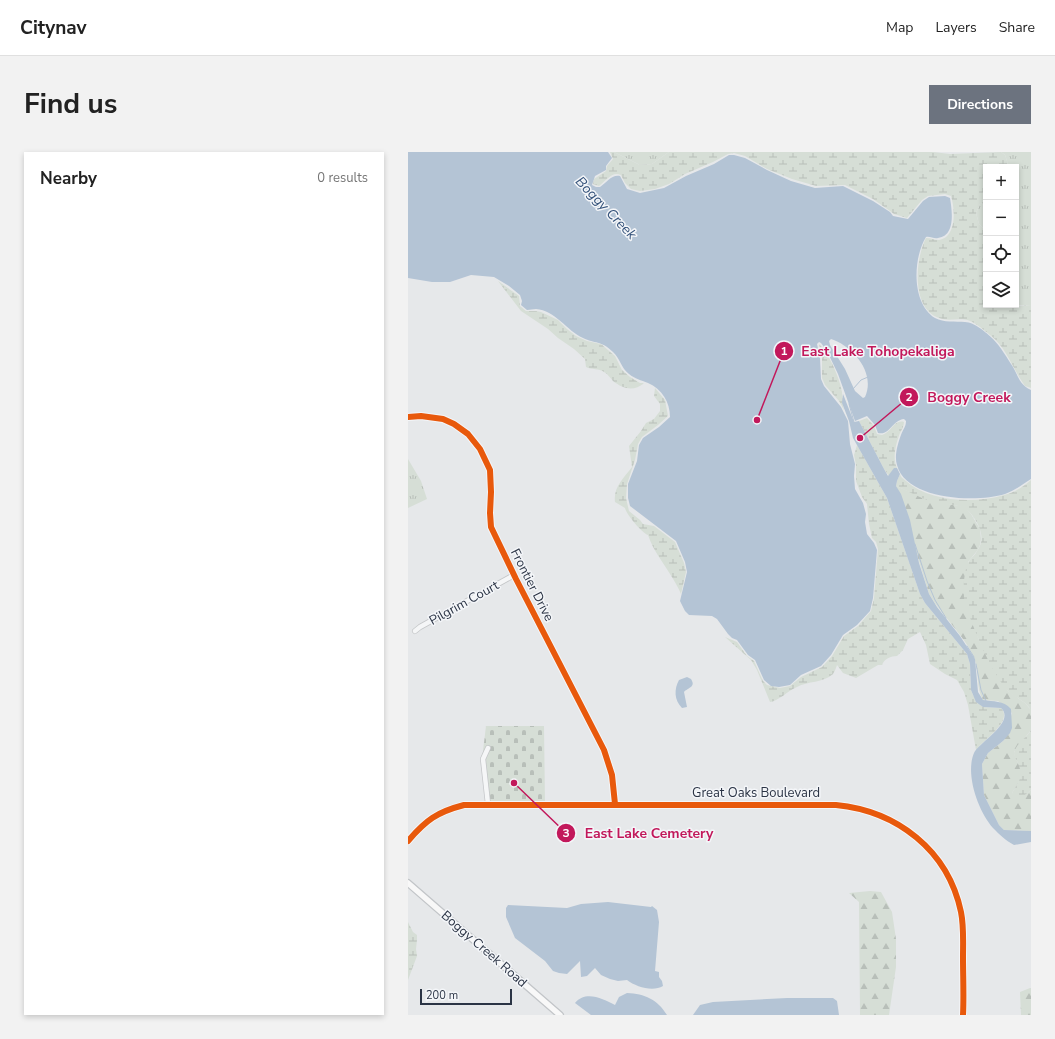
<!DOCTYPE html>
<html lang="en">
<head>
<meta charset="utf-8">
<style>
  body { margin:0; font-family:"Nunito Sans",sans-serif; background:#f2f2f2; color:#222 }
  .controls { position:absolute; right:12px; top:12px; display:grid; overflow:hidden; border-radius:0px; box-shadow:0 2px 6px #0003 }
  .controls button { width:36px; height:36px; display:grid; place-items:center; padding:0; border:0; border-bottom:1px solid #e0e0e0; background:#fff; color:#222; font:20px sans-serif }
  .scale { position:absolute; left:12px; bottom:10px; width:92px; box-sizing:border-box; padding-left:4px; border:2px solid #2b3445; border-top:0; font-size:11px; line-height:14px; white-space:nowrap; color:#2b3445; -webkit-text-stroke:3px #f4f6f9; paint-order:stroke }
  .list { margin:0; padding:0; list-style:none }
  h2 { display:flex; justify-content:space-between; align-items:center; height:52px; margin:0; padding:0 16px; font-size:17px }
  h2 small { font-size:13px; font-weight:400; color:#767676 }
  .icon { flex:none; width:22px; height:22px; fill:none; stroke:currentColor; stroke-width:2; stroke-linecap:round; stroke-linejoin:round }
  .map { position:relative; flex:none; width:623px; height:863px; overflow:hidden; border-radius:0px }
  header { display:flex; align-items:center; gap:24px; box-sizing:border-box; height:56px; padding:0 20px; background:#fff; border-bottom:1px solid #e0e0e0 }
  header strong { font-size:19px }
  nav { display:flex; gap:22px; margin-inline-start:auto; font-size:14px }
  .intro { display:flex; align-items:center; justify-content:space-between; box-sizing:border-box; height:96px; padding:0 24px }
  h1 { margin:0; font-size:28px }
  .button { padding:10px 18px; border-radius:0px; background:#6c737f; color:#fff; font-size:14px; font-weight:700 }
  main { display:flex; gap:24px; padding:0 24px }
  aside { flex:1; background:#fff; border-radius:0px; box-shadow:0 2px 6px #0003 }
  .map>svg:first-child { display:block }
  .grass { fill:url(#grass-tufts) }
  .forest { fill:url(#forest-firs) }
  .wetland { fill:url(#wetland-marsh) }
  .cemetery { fill:url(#cemetery-stones) }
  .water { fill:#b4c4d5; fill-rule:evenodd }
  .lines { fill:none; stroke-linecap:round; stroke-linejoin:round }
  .stream { stroke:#b4c4d5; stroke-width:1 }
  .minor-casing { stroke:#c4c6c8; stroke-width:6 }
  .major-casing { stroke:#c2c5c8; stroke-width:8 }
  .minor { stroke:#f5f6f7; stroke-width:4.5 }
  .major { stroke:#f8f8f8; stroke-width:5.5 }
  .cycleway-casing { stroke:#f4f6f9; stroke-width:8 }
  .cycleway { stroke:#e8590c; stroke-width:6 }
  .labels { text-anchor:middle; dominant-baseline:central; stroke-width:3; stroke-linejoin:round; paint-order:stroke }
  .street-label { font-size:13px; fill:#2b3445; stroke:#f4f6f9 }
  .water-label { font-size:14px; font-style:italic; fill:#34527a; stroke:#f4f6f9 }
  .leader { fill:none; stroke:#c2185b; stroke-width:1.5 }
  .callout-dot { fill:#c2185b; stroke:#f4f6f9; stroke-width:1.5 }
  .mark-label { font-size:12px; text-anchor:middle; font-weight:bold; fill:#fff }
  .callout-label { font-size:14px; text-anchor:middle; font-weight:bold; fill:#c2185b; stroke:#f4f6f9; stroke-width:3; stroke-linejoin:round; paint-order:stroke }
</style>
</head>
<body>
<header>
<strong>Citynav</strong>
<nav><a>Map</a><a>Layers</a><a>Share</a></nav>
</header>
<div class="intro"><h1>Find us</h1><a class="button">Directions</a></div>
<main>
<aside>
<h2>Nearby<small>0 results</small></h2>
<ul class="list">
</ul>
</aside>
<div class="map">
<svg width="623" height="863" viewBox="0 0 623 863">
  <defs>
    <pattern id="grass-tufts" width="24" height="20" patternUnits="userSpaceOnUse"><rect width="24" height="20" fill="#d6ded6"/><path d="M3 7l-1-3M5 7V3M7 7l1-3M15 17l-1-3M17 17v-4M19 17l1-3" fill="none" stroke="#b8bfb9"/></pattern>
    <pattern id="forest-firs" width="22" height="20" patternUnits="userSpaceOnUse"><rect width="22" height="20" fill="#d6ded6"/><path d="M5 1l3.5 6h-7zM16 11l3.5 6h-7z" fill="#b8bfb9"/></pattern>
    <pattern id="wetland-marsh" width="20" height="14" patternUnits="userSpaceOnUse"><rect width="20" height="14" fill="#d6ded6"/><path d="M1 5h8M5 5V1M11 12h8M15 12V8" fill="none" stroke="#b8bfb9"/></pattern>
    <pattern id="cemetery-stones" width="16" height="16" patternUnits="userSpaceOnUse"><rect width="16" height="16" fill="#d6ded6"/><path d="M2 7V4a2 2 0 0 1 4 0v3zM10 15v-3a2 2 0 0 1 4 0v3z" fill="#b8bfb9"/></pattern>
  </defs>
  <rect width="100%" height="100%" fill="#e6e8ea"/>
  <g class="grass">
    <path d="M 206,0 L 261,0 L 244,12 L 232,13 Z"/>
    <path d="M 593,0 L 623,0 L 623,154 L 608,153 L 608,15 L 601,15 L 597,3 Z"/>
    <path d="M 578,51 L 578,93 L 577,78 L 571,72 L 568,61 L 572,52 Z"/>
    <path d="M 0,307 L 13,329 L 19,347 L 0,356 Z"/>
  </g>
  <g class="forest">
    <path d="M 488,334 L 524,349 L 557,355 L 563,362 L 572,377 L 573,387 L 572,393 L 569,399 L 560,410 L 570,486 L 585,515 L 600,539 L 617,551 L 623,558 L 623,578 L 606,600 C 607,607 611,611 613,618 C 615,626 608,634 604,641 L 617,643 L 623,638 L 623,679 L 596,678 L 591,673 L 576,643 L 574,612 L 580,601 L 595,589 L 604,561 L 590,549 L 575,548 C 567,534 572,519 566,506 C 557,484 534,464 521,442 Z"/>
    <path d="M 462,739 L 473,740 L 484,760 L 488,787 L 488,815 L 481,863 L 452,863 L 451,750 L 441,741 Z"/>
    <path d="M 622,836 L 623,836 L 623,863 L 613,863 L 612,840 Z"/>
  </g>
  <g class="wetland">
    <path d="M 202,0 L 206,0 L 232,13 L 244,12 L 261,0 L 525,0 L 542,2 L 593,0 L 597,3 L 601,15 L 578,15 L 578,43 L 575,47 L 578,49 L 578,51 L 572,52 L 568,61 L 571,72 L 577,78 L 578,153 L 623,154 L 623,236 L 617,234 L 615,231 C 604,215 598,195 582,183 C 576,178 569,172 562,169 C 552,165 541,170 531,166 C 503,157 507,107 518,86 C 523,86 526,88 531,88 C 549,85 547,57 543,44 L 537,42 L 520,44 L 514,48 L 499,66 L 486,62 L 482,59 L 465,47 L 437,33 L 408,34 L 384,27 L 359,17 L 337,4 L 326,1 L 320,2 L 305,10 L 277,22 L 261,32 L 247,37 L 232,39 L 223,37 L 217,31 L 213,23 C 204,19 198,29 191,34 L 185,32 L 186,27 L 198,19 L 199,14 L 205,7 Z"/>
    <path d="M 90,129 L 111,144 L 112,154 L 118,159 L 128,159 L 133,160 L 150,168 L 159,177 L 168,184 L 179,189 L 193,192 L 207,204 L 214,218 L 222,225 L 232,231 L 236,231 C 226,240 215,237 205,229 C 202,226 200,222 196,220 C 191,216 184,218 178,215 L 177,207 L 166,197 L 150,186 L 140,177 L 113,159 Z"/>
    <path d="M 411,192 C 421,201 432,227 434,240 C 435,246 434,252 436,258 L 431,249 L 417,233 L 414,226 L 414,206 Z"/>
    <path d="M 247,236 L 257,248 L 260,264 L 250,273 L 234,285 L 230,292 L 227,308 L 219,332 L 218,346 L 221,359 L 232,368 L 235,372 L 246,374 L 267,390 L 276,411 L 278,420 L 273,442 C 270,435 266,428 262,422 C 253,407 246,400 240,383 C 234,381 218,362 217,356 L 207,350 C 205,335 216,326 224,315 L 221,294 L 233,279 L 238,271 L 246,267 L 252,259 L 252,252 L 246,244 Z"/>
    <path d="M 459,266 L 466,274 L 469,282 L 474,283 C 483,281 486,267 496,270 C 496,274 494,277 492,281 C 488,291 484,306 489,316 L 486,317 L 481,324 L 476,317 L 451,269 Z"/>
    <path d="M 449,293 L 479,346 L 512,442 L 517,451 L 559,502 L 562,512 L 563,538 L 565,543 L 569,550 L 575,555 L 593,556 C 606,569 574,589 568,598 L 560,553 L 556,540 L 549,528 L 537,522 L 522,512 L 518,493 L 512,480 L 500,487 L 495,498 L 489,504 C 483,504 476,507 474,513 L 470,513 L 448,526 L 435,521 L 429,513 C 428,516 427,519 425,522 C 415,531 400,529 389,535 C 381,538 369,550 362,550 L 349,518 L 343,508 L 317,485 L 329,490 L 339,504 L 346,509 L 355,529 L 359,533 L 372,536 L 382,534 L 393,525 L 414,515 L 424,504 L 436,484 L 450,474 L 463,459 L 466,446 L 470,397 L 468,390 L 464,386 L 461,372 L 459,352 L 454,345 L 448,329 L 448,313 L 446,303 Z"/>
    <path d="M 492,322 C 493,326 495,326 498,329 C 522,350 566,352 596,343 C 606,341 615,335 623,328 L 623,560 C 621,550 606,546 599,538 C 581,516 566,478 557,451 C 554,441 556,417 561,409 C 564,405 567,403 569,399 C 578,387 572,374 564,363 C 554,350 539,354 525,350 C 512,346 500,339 488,334 L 489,329 Z"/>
    <path d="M 623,578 L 623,638 L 617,643 L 610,645 L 604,641 C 612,628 616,624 609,609 C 608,607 606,604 606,601 C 608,591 619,586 623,578 Z"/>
    <path d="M 0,770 L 5,780 L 9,783 L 9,788 L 8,797 L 9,804 L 0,828 Z"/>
  </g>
  <path class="cemetery" d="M 78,574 L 136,574 L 137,651 L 78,650 L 74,607 Z"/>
  <g class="water">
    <path d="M 0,0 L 200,0 L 204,6 L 198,14 L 198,18 L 187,24 L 184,33 L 188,35 L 192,35 C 198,31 204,22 212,24 L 219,37 L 232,41 L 256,36 L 278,24 L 306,12 L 321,3 L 326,3 L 337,6 L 359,18 L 383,29 L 407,36 L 435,34 L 465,49 L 482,60 L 485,64 L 500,67 L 515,49 L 521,45 L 537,44 L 542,46 C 544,58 548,84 530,86 C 526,87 522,84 518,85 C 505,106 503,151 527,166 C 536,171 547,169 557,170 C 566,170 579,181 585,187 C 593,195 599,206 605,215 C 610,224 612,233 623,238 L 623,327 C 614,333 607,338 597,342 C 568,351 498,348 489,313 C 486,304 490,291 493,283 C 495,277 498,275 498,269 L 496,267 C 484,268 482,284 470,281 L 467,273 L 459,264 L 447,269 L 430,222 L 419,199 L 413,191 L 411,190 L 409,192 L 412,206 L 413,227 L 416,234 L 433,255 L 440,269 L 442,292 L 447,312 L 446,324 L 447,337 L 455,351 L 458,362 L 457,370 L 459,382 L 466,391 L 469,398 L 465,446 L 462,459 L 449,473 L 435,483 L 423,503 L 413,514 L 393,523 L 382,533 L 371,535 L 363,534 L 356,528 L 347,508 L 340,503 L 329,488 L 324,486 L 320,482 L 309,467 L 304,464 L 281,463 L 277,459 L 272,449 L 279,420 L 277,410 L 268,389 L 222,354 L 220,346 L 220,332 L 229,309 L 231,293 L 235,286 L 251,275 L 262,265 C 262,250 254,237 240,231 C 233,228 227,227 221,222 C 213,216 212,206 205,200 C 193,188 187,192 175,186 C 159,179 147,158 128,157 C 125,157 122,158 119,158 L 113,153 L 114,149 L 112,143 L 101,134 L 86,125 L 63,123 L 42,130 L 24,130 L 0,126 ZM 423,187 C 445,194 468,221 457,245 L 455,246 L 447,239 L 437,217 L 422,193 L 421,189 Z"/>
    <path d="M 435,242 L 446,270 L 451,269 L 476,317 L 480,324 L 486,316 L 489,316 L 492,322 L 489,329 L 488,334 L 493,342 L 502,368 L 511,411 L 521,442 L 529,455 L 552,484 L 567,507 L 570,540 L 575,548 C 586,550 595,548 603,557 L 604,576 L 602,581 L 595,589 L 580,601 L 574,612 L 576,643 L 591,673 L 596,678 L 623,679 L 623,690 L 606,693 C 598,689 591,682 585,676 C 570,659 557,622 566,601 C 571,590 608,570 593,556 L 575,555 L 568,550 L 563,538 L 562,512 L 559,502 L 517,451 L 512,442 L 479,346 L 445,286 L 441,269 L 434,251 Z"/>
    <path d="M 279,525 L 283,527 C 288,535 281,535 276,540 L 279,555 L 274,556 C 266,548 266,537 271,528 Z"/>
    <path d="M 200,750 L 243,755 L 244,754 L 249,758 L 251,770 L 247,819 L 251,820 L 251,825 L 254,829 L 255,834 C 245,840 228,835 219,828 L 210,829 L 202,827 L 193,823 L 187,816 L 179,824 L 173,825 L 172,809 L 159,822 L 151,821 L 145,819 L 137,809 L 107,786 L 98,765 L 98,756 L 100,753 L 159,756 L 173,752 Z"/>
    <path d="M 219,841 C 237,842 249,847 259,863 L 183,863 L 167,851 C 178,838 195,847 207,853 L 211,845 Z"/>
    <path d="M 379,846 L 425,846 L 429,849 L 431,863 L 285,863 L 292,853 L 305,850 Z"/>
  </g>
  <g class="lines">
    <g class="stream">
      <path d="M 445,237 L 453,228 L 460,225"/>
      <path d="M 441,252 L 446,270"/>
      <path d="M 507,392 L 519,429 L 527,448 L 538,466"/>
      <path d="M 559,494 L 566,505"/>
      <path d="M 568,512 L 573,538 L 578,549"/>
    </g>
    <defs>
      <g id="minor">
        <path d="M 0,265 L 13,264 L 35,267 L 46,272 L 60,282 L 72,297 L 82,318 L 83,340 L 82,361 L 83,375 L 108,427 L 196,598 L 204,623 L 207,652"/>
        <path d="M 7,479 L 12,475 L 106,423"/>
        <path d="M 80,652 L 75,607 L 80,596"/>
        <path d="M 0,689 C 18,668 29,660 56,653 L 428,653 C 489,659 540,698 553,760 C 556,775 555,790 555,805 C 555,824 556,844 555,863"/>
      </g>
      <path id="major" d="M 0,731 L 152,863"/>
    </defs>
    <use href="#minor" class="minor-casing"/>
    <use href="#major" class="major-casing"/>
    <use href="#minor" class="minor"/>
    <use href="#major" class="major"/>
    <defs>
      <g id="cycleway">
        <path d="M 0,265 L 13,264 L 35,267 L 46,272 L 60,282 L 72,297 L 82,318 L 83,340 L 82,361 L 83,375 L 108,427 L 196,598 L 204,623 L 207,652"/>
        <path d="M 0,689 C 18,668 29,660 56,653 L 428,653 C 489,659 540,698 553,760 C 556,775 555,790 555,805 C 555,824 556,844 555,863"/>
      </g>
    </defs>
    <use href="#cycleway" class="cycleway-casing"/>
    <use href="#cycleway" class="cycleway"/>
  </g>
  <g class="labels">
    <g class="street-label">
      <text transform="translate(124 433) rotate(63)">Frontier Drive</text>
      <text transform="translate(56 451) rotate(-29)">Pilgrim Court</text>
      <text x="348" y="641">Great Oaks Boulevard</text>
      <text transform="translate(76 797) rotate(41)">Boggy Creek Road</text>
    </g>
    <g class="water-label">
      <text transform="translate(198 56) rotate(46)">Boggy Creek</text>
    </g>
  </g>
  <path class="leader" d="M349 268L376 199M452 286L501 245M106 631L158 681"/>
  <g class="callout-dot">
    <circle cx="349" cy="268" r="4"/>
    <circle cx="452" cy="286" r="4"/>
    <circle cx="106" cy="631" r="4"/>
    <circle cx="376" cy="199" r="10"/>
    <circle cx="501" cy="245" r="10"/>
    <circle cx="158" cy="681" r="10"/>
  </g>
  <g class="mark-label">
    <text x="376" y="203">1</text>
    <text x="501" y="249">2</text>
    <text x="158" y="685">3</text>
  </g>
  <g class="callout-label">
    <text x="470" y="204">East Lake Tohopekaliga</text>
    <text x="561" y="250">Boggy Creek</text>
    <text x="241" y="686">East Lake Cemetery</text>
  </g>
</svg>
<div class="controls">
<button>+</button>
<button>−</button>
<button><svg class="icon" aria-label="locate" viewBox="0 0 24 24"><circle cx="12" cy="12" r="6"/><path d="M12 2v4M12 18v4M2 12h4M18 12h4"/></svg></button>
<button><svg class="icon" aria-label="layers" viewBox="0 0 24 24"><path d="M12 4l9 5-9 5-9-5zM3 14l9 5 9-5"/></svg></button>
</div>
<div class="scale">200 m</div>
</div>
</main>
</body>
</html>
